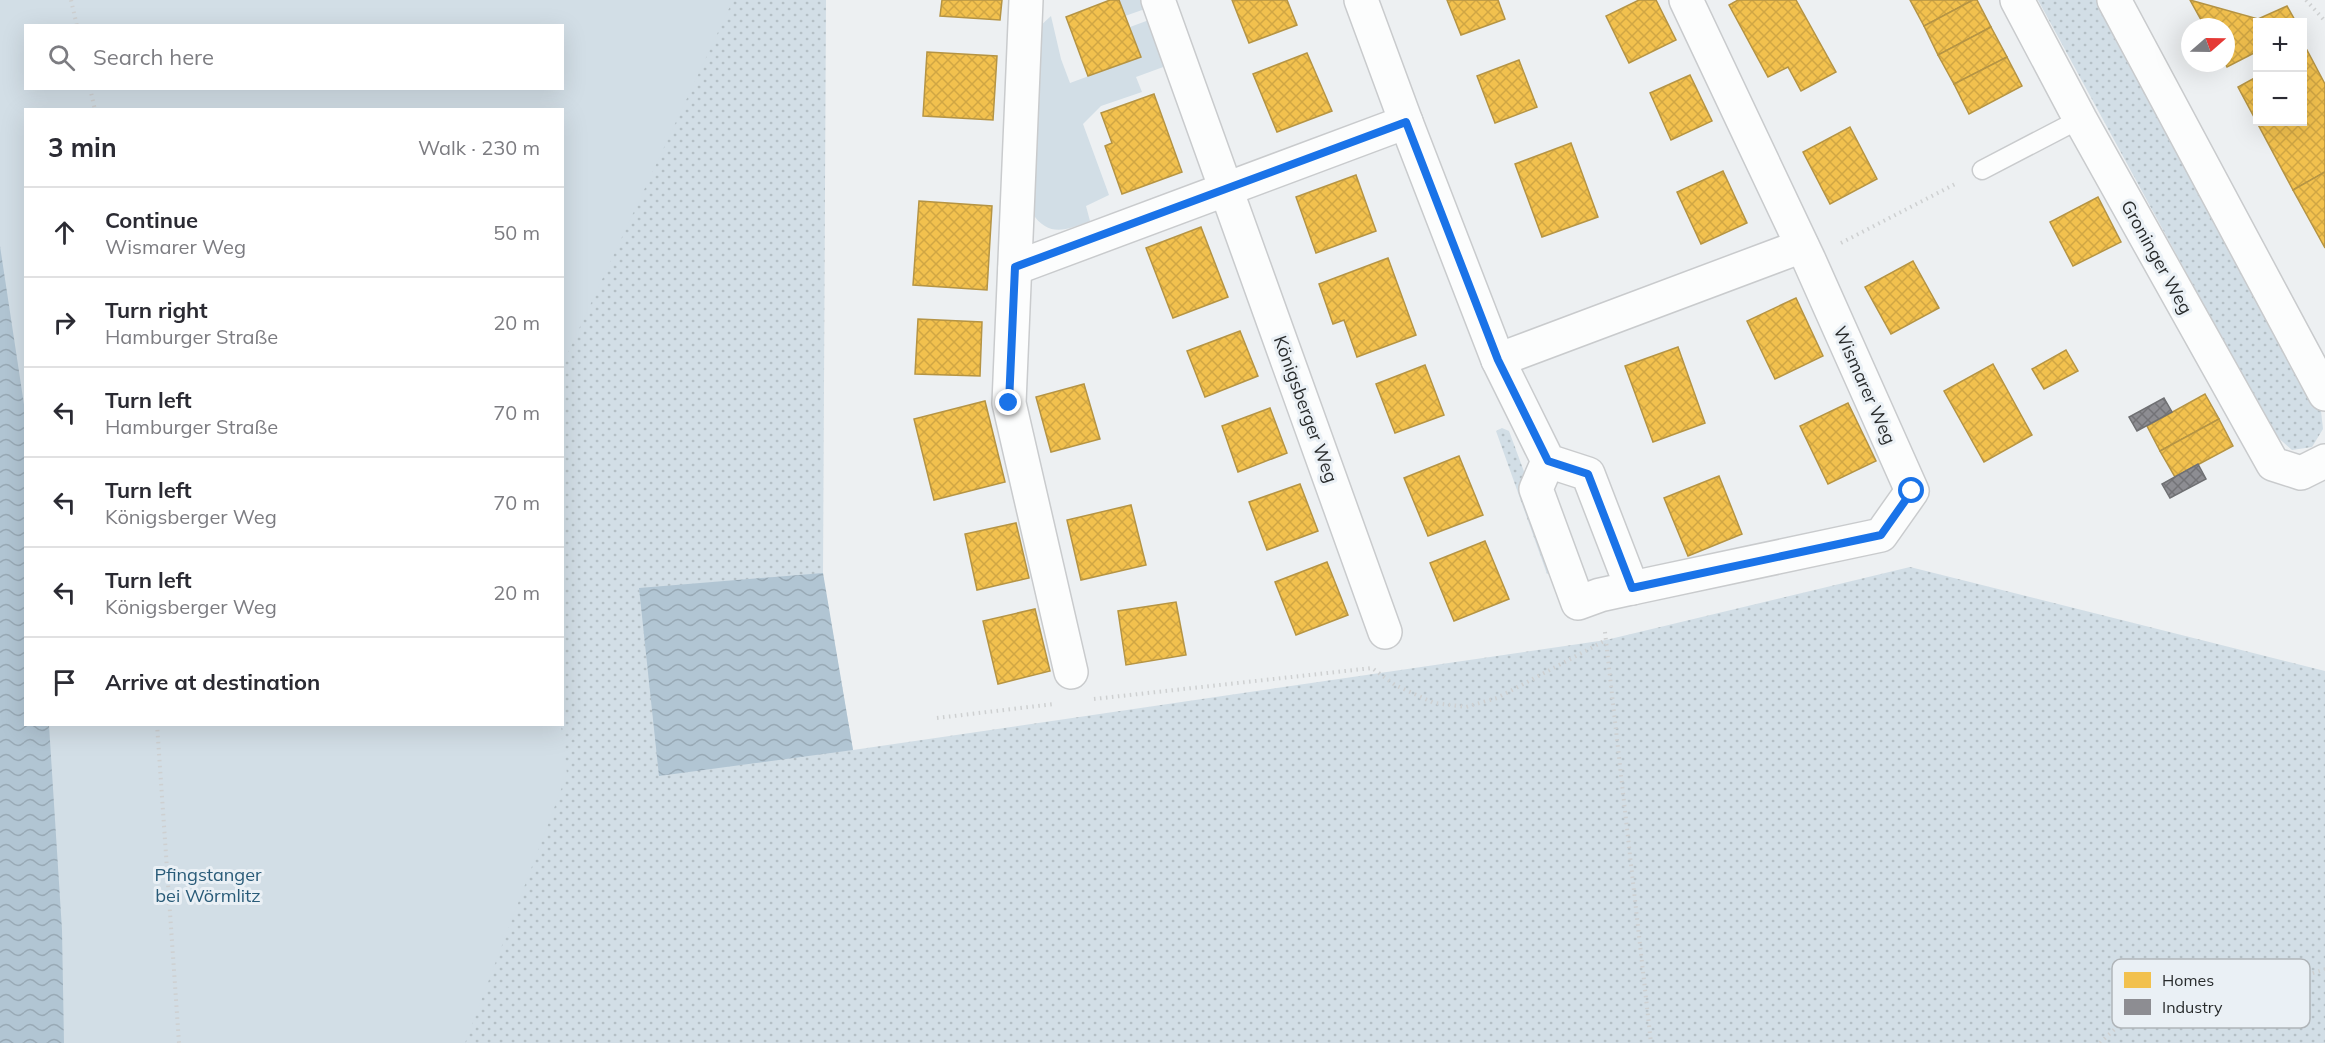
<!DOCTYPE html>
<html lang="en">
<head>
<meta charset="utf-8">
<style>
  body { margin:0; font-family:Mulish,sans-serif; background:#f7f7f7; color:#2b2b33 }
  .controls { position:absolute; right:18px; top:18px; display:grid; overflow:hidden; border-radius:0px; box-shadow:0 6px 24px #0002 }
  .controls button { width:54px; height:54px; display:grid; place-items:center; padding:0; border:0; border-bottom:2px solid #e1e1e2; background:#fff; color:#2b2b33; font:30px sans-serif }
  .compass { position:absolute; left:2181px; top:18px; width:54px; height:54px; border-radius:50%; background:#fff; box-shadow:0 6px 24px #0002; rotate:70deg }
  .stop { position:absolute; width:18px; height:18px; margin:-14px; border:4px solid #1a73e8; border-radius:50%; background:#fff }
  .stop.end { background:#1a73e8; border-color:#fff; box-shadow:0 2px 6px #0008 }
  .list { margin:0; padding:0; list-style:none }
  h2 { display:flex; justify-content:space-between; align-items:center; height:78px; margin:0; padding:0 24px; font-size:26px }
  h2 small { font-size:20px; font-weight:400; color:#7c7c81 }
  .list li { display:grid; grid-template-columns:39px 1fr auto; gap:18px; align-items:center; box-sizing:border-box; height:90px; padding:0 24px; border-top:2px solid #e1e1e2 }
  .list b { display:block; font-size:22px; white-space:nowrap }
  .list p { margin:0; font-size:20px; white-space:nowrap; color:#7c7c81 }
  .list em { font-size:20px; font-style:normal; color:#7c7c81 }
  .icon { flex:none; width:33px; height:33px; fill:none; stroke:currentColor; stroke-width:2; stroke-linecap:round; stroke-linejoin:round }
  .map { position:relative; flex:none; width:2325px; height:1043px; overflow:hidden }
  .search { position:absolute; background:#fff; box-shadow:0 6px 24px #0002; left:24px; top:24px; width:540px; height:66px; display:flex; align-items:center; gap:15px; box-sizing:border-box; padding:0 21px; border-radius:0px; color:#7c7c81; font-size:22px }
  .panel { position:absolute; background:#fff; box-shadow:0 6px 24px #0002; left:24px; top:108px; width:540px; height:618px; border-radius:0px }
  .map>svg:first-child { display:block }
  .grass { fill:url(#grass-dots); fill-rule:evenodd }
  .green { fill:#d2dee6; fill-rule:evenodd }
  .water { fill:url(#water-waves) }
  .homes { fill:url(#homes-cross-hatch); stroke:#b59444; stroke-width:1.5 }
  .industry { fill:url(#industry-cross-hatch); stroke:#6f7073; stroke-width:1.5 }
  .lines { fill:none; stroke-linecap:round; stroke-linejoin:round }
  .lane-casing { stroke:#c9cbcd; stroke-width:21 }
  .street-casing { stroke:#c9cbcd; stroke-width:36 }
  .path { stroke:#ced0d1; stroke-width:4; stroke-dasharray:1.5 4.5; stroke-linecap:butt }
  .lane { stroke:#fcfdfd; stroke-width:18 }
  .street { stroke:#fcfdfd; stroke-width:33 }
  .route { stroke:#1a73e8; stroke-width:8 }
  .labels { text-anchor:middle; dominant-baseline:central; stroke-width:6; stroke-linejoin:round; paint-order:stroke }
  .street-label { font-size:18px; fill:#282b2c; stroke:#eaf0f5 }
  .park-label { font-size:18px; fill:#295b78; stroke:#eaf0f5 }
  .key { fill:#eaf0f5; stroke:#b0b5b9; stroke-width:1.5 }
  .key-label { font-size:16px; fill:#282b2c }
</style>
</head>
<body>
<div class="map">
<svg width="2325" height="1043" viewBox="0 0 2325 1043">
  <defs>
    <pattern id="grass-dots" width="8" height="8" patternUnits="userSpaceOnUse" patternTransform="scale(1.5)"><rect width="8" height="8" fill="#d2dee6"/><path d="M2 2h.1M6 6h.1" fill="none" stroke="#b4bfc5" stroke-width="1.8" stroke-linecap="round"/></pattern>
    <pattern id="water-waves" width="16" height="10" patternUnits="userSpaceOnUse" patternTransform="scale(1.5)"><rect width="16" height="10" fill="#b1c5d3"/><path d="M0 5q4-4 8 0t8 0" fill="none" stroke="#98a9b5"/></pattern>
    <pattern id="homes-cross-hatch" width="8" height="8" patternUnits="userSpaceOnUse" patternTransform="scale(1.5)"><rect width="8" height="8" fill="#f2c14e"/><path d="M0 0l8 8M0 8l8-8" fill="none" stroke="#d0a644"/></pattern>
    <pattern id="industry-cross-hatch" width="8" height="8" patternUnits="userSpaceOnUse" patternTransform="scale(1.5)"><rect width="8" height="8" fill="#8d8d92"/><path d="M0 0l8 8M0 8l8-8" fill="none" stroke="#737377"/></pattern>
  </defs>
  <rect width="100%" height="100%" fill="#edf0f2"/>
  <g class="grass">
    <path d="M 0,0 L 826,0 L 823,576 L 853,750 L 1606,640 L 1910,567 L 2325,671 L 2325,1043 L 64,1043 L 49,725 L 562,724 L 562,110 L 26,110 ZM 26,26 L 562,26 L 562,88 L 26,88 Z"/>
    <path d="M 2038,0 L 2097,0 L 2321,411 L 2323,429 L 2312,447 L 2292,450 L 2274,434 Z"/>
    <path d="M 1502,428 L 1509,431 L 1560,569 L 1547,574 L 1496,431 Z"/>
  </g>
  <g class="green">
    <path d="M 0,0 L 733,0 L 563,363 L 562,110 L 26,110 L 26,724 L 561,725 L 567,774 L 465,1043 L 0,1043 ZM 26,26 L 562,26 L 562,88 L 26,88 Z"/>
    <path d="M 1119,0 L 1141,0 L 1145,9 L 1125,16 Z"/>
    <path d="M 1051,16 L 1061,59 L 1070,83 L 1140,57 L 1130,27 L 1149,20 L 1166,66 L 1136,77 L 1142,92 L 1101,106 L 1083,124 L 1109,195 L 1086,206 L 1090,221 C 1066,230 1049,238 1032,213 L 1038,28 Z"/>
  </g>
  <g class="water">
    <path d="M 0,246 L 25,411 L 26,724 L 49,725 L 62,930 L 64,1043 L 0,1043 Z"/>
    <path d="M 823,573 L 853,750 L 659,776 L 639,588 Z"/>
  </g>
  <g class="homes">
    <path d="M 942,0 L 1002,0 L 1000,20 L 940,16 Z"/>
    <path d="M 1110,0 L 1119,0 L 1141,57 L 1088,76 L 1066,17 Z"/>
    <path d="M 1232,0 L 1287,0 L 1297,25 L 1249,43 Z"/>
    <path d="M 1447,0 L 1498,0 L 1505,19 L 1461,35 Z"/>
    <path d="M 1639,0 L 1656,0 L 1676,40 L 1629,63 L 1606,16 Z"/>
    <path d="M 1738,0 L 1796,0 L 1836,72 L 1801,91 L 1788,67 L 1768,77 L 1729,5 Z"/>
    <path d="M 1910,0 L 1973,0 L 1924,26 Z"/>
    <path d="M 1973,0 L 1977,0 L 1991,27 L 1938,55 L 1924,26 Z"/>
    <path d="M 2190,0 L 2258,19 L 2287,6 L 2296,22 L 2258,22 L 2258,51 L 2227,67 L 2225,63 L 2226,27 L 2205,27 Z"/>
    <path d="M 1991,27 L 2007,57 L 1954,84 L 1938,55 Z"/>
    <path d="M 2307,50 L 2325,84 L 2325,172 L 2293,190 L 2238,87 L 2258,76 L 2258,122 L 2302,122 L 2302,52 Z"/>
    <path d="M 927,52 L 997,56 L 993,120 L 923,116 Z"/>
    <path d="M 1307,53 L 1332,111 L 1277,132 L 1253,74 Z"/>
    <path d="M 2007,57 L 2022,86 L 1969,114 L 1954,84 Z"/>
    <path d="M 1519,60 L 1537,107 L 1495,123 L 1477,76 Z"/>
    <path d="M 1690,75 L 1712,121 L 1671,140 L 1650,93 Z"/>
    <path d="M 1154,94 L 1182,172 L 1122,194 L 1105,146 L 1112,143 L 1101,113 Z"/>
    <path d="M 1850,127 L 1877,179 L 1830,204 L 1803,152 Z"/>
    <path d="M 1571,143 L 1598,217 L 1542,237 L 1515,164 Z"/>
    <path d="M 1723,171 L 1747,223 L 1701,244 L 1677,192 Z"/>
    <path d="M 2325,172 L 2325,248 L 2293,190 Z"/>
    <path d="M 1356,175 L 1376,231 L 1316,253 L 1296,197 Z"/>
    <path d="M 2098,197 L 2121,242 L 2073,266 L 2050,222 Z"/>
    <path d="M 919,201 L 992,206 L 987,290 L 913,285 Z"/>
    <path d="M 1201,227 L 1228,297 L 1173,318 L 1146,248 Z"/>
    <path d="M 1388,258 L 1416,335 L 1357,357 L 1344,320 L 1333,324 L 1319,284 Z"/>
    <path d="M 1913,261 L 1939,308 L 1891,334 L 1865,287 Z"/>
    <path d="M 1796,298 L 1823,356 L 1775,379 L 1747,321 Z"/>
    <path d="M 918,319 L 982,322 L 980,376 L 915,374 Z"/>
    <path d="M 1240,331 L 1258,376 L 1205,397 L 1187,351 Z"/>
    <path d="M 1678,347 L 1705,423 L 1653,442 L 1625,366 Z"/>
    <path d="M 2066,350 L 2078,371 L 2044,389 L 2032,369 Z"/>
    <path d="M 1993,364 L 2032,435 L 1984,462 L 1944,391 Z"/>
    <path d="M 1425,365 L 1444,415 L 1395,433 L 1376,384 Z"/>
    <path d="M 1084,384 L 1100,439 L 1051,452 L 1036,397 Z"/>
    <path d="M 2205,394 L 2219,419 L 2160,451 L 2147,426 Z"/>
    <path d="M 985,401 L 1005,482 L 934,500 L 914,419 Z"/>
    <path d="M 1848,403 L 1876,461 L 1828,484 L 1800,426 Z"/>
    <path d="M 1270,408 L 1287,453 L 1238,472 L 1222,426 Z"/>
    <path d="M 2219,419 L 2233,446 L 2175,477 L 2160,451 Z"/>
    <path d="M 1459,456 L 1483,515 L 1428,536 L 1404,478 Z"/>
    <path d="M 1719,476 L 1742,534 L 1688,556 L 1664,498 Z"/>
    <path d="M 1300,484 L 1318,531 L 1267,550 L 1249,502 Z"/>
    <path d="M 1131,505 L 1146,565 L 1081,580 L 1067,520 Z"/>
    <path d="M 1016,523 L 1029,578 L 977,590 L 965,534 Z"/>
    <path d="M 1485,541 L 1509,599 L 1454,621 L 1430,563 Z"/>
    <path d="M 1327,562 L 1348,615 L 1296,635 L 1275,582 Z"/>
    <path d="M 1176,602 L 1186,655 L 1126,665 L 1118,611 Z"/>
    <path d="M 1035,609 L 1050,671 L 998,684 L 983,621 Z"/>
  </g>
  <g class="industry">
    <path d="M 2164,398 L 2172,412 L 2137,431 L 2129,417 Z"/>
    <path d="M 2198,464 L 2206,479 L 2170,498 L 2162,484 Z"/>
  </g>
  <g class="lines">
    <defs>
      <path id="lane" d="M 1982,170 L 2080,119"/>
      <g id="street">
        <path d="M 1026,0 L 1009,403 L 1071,672"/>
        <path d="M 1158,0 L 1385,632"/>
        <path d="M 1361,0 L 1406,122 L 1498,360 L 1548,461 L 1588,474 L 1632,588 L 1600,595 L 1578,603 L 1536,489 L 1548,461"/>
        <path d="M 2017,0 L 2080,119 L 2273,464 L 2301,473 L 2325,461"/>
        <path d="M 2114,0 L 2325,394"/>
        <path d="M 1015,268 L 1406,122"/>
        <path d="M 1498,360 L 1802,246"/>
        <path d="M 1632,588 L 1881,535 L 1912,491 L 1809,260 L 1686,0"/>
      </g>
    </defs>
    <use href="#lane" class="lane-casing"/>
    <use href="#street" class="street-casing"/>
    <g class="path">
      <path d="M 71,0 L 77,26"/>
      <path d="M 2306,0 L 2325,21"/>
      <path d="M 90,88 L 95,110"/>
      <path d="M 1841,243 L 1957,183"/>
      <path d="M 1605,632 L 1651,1043"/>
      <path d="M 1094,699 L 1372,668 L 1395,685 L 1434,703 L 1466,707 L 1497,698 L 1606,640"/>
      <path d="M 937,718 L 1054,704"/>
      <path d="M 157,724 L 179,1043"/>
      <path d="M 2100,1043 L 2119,1025 L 2169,1022 L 2325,969"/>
    </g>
    <use href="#lane" class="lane"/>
    <use href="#street" class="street"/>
  </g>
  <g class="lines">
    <path class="route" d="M 1009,403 L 1015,267 L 1406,122 L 1498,360 L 1548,461 L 1588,474 L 1632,588 L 1881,535 L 1912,491"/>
  </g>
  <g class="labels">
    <g class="street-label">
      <text transform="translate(2157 257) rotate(61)">Groninger Weg</text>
      <text transform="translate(1865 385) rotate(66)">Wismarer Weg</text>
      <text transform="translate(1306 409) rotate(70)">Königsberger Weg</text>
    </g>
    <g class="park-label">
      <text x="208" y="874">Pfingstanger<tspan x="208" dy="21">bei Wörmlitz</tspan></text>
    </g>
  </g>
  <rect x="2112" y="959" width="198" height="69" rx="9" class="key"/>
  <rect x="2124" y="972" width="27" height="16" fill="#f2c14e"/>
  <rect x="2124" y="999" width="27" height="16" fill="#8d8d92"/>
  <g class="key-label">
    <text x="2162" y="986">Homes</text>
    <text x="2162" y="1013">Industry</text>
  </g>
</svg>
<div class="controls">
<button>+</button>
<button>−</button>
</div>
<svg class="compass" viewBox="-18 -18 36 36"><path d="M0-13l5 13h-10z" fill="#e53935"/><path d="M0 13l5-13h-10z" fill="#7c7c81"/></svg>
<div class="stop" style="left:1912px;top:491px"></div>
<div class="stop end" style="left:1009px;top:403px"></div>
<div class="search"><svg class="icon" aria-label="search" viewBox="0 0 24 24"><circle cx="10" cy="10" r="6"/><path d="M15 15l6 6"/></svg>Search here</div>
<section class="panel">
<h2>3 min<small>Walk · 230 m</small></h2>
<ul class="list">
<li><svg class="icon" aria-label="ahead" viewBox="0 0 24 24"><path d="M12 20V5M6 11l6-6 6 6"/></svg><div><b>Continue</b><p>Wismarer Weg</p></div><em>50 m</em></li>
<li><svg class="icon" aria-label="right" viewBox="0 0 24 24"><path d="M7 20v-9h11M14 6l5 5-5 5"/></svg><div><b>Turn right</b><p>Hamburger Straße</p></div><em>20 m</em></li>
<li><svg class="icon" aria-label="left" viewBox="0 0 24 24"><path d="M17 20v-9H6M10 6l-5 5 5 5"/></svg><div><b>Turn left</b><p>Hamburger Straße</p></div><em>70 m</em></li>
<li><svg class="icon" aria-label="left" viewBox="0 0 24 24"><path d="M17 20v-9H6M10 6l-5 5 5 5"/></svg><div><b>Turn left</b><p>Königsberger Weg</p></div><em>70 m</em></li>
<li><svg class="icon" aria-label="left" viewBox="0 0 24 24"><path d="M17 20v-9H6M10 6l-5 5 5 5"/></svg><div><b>Turn left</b><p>Königsberger Weg</p></div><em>20 m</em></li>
<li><svg class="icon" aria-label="arrive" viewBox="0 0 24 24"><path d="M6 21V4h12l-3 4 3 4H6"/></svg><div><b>Arrive at destination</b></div></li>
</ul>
</section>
</div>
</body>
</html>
